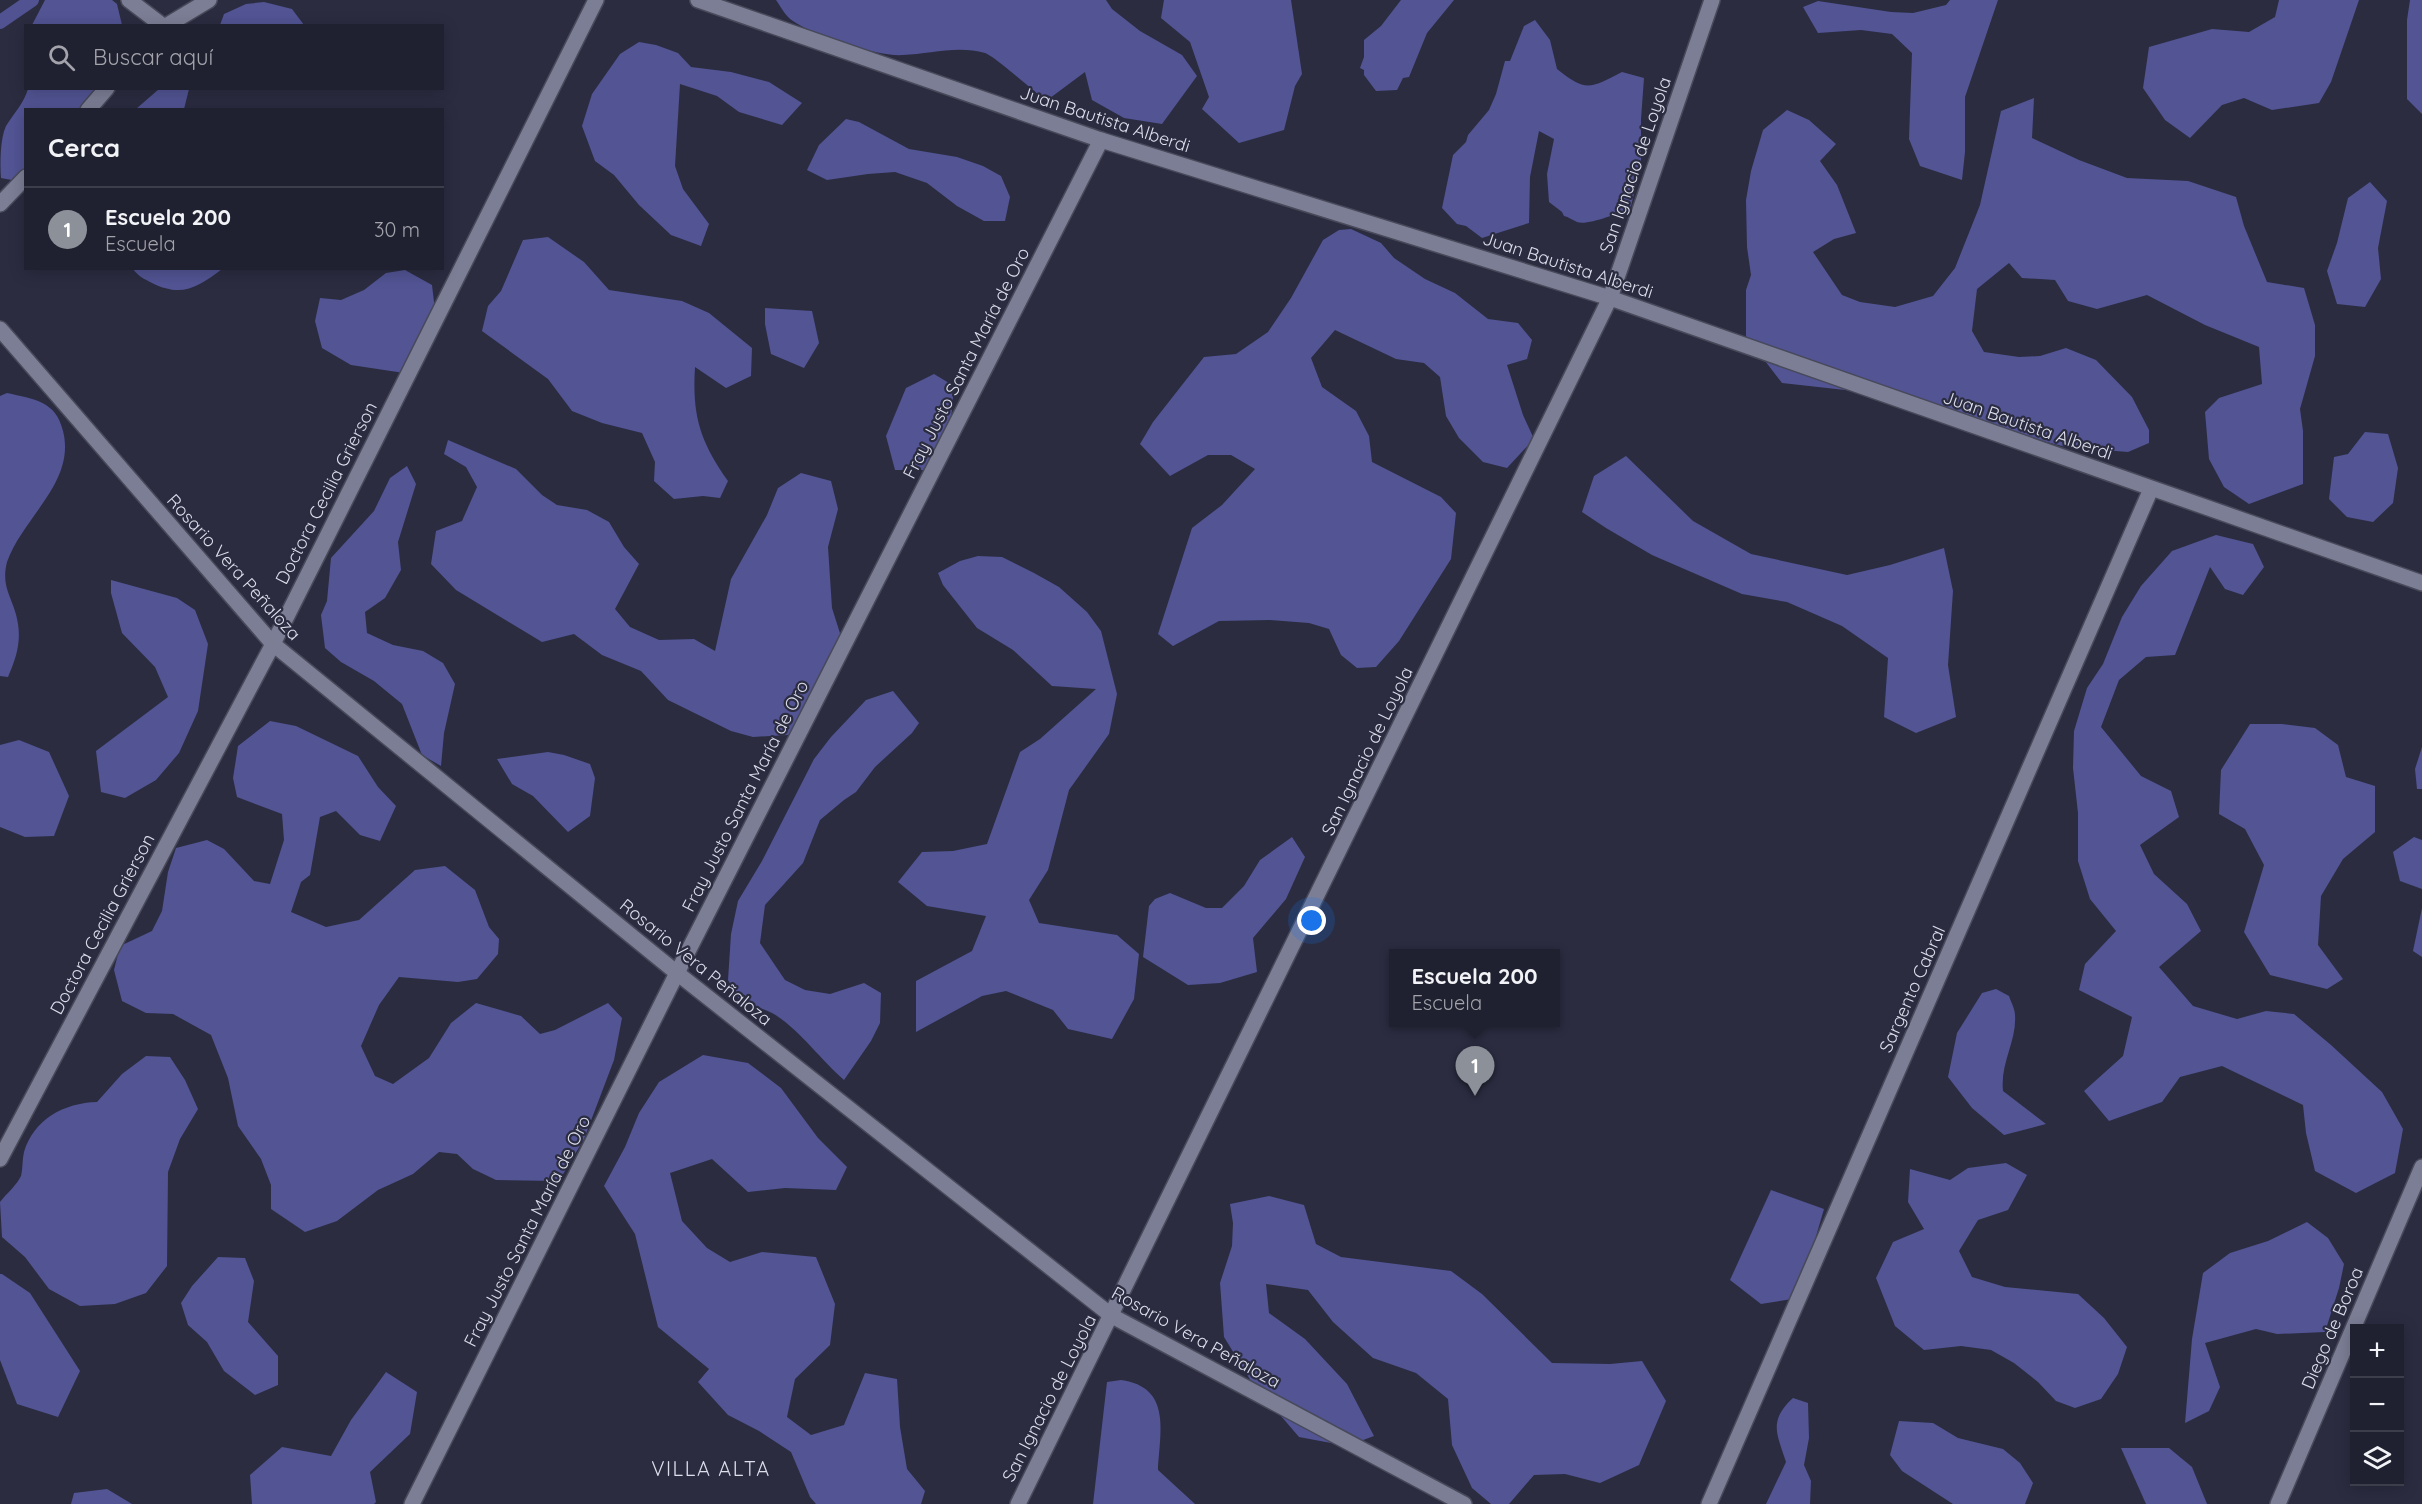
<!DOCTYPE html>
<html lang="es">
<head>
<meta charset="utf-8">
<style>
  body { margin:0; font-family:Quicksand,sans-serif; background:#282938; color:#f1f3f6 }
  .controls { position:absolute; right:18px; bottom:18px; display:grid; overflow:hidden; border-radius:0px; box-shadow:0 3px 15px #0003 }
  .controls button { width:54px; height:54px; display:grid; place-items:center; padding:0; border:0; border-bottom:2px solid #3d3e4c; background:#202130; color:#f1f3f6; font:30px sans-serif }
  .you { position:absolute; left:1312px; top:921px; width:21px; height:21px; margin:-15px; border:4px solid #fff; border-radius:50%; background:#1a73e8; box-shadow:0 0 0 9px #1a73e833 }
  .badge { display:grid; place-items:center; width:39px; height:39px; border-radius:50%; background:#8c9099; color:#fff; font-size:20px; font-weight:700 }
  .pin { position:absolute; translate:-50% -50px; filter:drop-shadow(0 2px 3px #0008) }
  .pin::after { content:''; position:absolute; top:32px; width:21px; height:18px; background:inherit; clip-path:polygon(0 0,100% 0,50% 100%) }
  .popup { position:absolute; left:1389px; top:949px; width:171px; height:78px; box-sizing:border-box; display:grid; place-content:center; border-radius:0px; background:#202130; filter:drop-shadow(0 2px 4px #0005); font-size:20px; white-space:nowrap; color:#a2a3ab }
  .popup b { font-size:22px; color:#f1f3f6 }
  .popup::after { content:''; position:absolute; left:50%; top:100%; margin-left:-12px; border:12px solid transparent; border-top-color:#202130 }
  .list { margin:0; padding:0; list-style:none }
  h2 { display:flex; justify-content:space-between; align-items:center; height:78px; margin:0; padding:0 24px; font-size:26px }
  h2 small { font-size:20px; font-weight:400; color:#a2a3ab }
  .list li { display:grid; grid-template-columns:39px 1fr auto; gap:18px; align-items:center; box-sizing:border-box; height:84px; padding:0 24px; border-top:2px solid #3d3e4c }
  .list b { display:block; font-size:22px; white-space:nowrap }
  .list p { margin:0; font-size:20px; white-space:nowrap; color:#a2a3ab }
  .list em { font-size:20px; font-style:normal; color:#a2a3ab }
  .icon { flex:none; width:33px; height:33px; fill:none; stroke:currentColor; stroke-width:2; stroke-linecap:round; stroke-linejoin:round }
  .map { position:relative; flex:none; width:2422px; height:1504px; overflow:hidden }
  .search { position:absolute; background:#202130; box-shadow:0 3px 15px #0003; left:24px; top:24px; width:420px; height:66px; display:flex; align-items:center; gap:15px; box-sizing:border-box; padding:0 21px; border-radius:0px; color:#a2a3ab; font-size:22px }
  .panel { position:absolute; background:#202130; box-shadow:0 3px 15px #0003; left:24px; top:108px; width:420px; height:162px; border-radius:0px }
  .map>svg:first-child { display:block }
  .forest { fill:#525494 }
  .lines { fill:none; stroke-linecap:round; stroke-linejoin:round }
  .stream { stroke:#505291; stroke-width:14 }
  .street-casing { stroke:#484959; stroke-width:18 }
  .street { stroke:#7c7e96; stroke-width:15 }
  .labels { text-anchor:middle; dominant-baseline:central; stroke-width:4.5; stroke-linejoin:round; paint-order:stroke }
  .street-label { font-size:18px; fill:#dcdeeb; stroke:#2b2c40 }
  .neighbourhood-label { font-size:20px; letter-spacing:1.5px; fill:#dcdeeb; stroke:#2b2c40 }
</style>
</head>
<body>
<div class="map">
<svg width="2422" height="1504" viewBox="0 0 2422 1504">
  <rect width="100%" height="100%" fill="#2b2c40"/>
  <g class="forest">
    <path d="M 45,0 L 112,0 L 117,4 L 122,25 L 32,25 Z"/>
    <path d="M 776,0 L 1106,0 L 1112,9 L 1140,31 L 1182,55 L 1197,76 L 1162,124 L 1124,118 L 1092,100 L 1085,72 L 1046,101 C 1036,93 993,55 985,53 C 958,45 929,54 903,55 C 878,57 814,36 793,21 C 786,17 781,7 776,0 Z"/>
    <path d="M 1164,0 L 1291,0 L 1302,74 L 1295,86 L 1284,130 L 1239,143 L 1202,109 L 1209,97 L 1190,42 L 1161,18 Z"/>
    <path d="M 1401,0 L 1454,0 L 1427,33 L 1409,77 L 1403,78 L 1397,90 L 1376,91 L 1364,75 L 1364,70 L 1360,68 L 1364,57 L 1364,40 L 1381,26 Z"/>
    <path d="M 1950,0 L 1998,0 L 1965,97 L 1965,152 L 1962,180 L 1920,166 L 1909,139 L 1912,53 L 1892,34 L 1861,30 L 1818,33 L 1803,7 L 1818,1 L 1891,12 L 1913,13 L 1946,5 Z"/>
    <path d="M 2279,0 L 2359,0 L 2331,82 L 2319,103 L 2272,110 L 2244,98 L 2222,105 L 2190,138 L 2165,120 L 2143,88 L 2149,47 L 2212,29 L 2249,32 L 2275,17 Z"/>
    <path d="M 2410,0 L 2422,0 L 2422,114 L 2407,99 L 2407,20 Z"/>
    <path d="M 264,2 L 292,9 L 304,25 L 220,25 L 224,14 L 246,4 Z"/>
    <path d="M 1535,20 L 1550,40 L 1557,69 C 1586,92 1589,89 1622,72 L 1644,78 L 1641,119 L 1641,165 L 1630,210 C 1617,213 1587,226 1577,222 C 1572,220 1569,217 1564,216 L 1562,212 L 1549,202 L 1547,174 L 1554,139 L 1539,131 L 1530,177 L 1529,223 L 1482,238 L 1466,226 L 1457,224 L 1442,208 L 1453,155 L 1466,142 L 1468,135 L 1489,110 L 1496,94 L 1505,61 L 1510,61 L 1524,26 Z"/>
    <path d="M 639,42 L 656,45 L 678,53 L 691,67 L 731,72 L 769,82 L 802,103 L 782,125 L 739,112 L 717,96 L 680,84 L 675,166 L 683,189 L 709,224 L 701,246 L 671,235 L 639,205 L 614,175 L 595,161 L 582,126 L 592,94 L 620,54 Z"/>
    <path d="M 28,89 L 113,89 L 111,95 L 98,109 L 26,110 L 25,169 L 17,181 L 1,178 C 0,163 0,139 6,126 C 14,113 24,103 28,89 Z"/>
    <path d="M 159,89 L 189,89 L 184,109 L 136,109 Z"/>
    <path d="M 2034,98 L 2032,138 L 2079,160 L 2127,178 L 2188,181 L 2236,197 L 2244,226 L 2267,282 L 2304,288 L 2315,325 L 2315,356 L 2300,409 L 2303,431 L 2303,484 L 2249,504 L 2224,487 L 2209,459 L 2205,412 L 2219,398 L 2262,384 L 2259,347 L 2205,325 L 2147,295 L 2097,309 L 2068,301 L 2055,280 L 2022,278 L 2009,263 L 1977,289 L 1972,331 L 1984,352 L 2019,357 L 2040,356 L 2066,348 L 2096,360 L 2132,397 L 2149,430 L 2149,443 L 2128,452 L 2066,447 L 1984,426 L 1881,394 L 1782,383 L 1746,336 L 1746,290 L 1751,275 L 1747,247 L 1746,200 L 1751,171 L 1763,130 L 1787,110 L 1809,120 L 1836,144 L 1820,161 L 1837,185 L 1856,233 L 1834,239 L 1813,252 L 1842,295 L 1860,302 L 1895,307 L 1933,296 L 1955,268 L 1980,205 L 2001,111 Z"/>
    <path d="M 846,119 L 859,122 L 909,149 L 957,157 L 983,166 L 1001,176 L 1010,197 L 1005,221 L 984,221 L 957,206 L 927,183 L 895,172 L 868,174 L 827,180 L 807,170 L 819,145 Z"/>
    <path d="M 2370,182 L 2387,201 L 2378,248 L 2381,279 L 2365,307 L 2337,304 L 2327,271 L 2337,243 L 2348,198 Z"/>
    <path d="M 1351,229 L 1381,243 L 1394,258 L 1425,279 L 1455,293 L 1488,319 L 1518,323 L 1532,340 L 1527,359 L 1507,365 L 1523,415 L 1534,439 L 1507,468 L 1483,462 L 1459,438 L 1446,416 L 1440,377 L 1424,363 L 1396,359 L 1335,330 L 1311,358 L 1322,387 L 1356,411 L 1369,436 L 1372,462 L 1441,497 L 1456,513 L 1451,559 L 1399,641 L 1376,667 L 1357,668 L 1341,655 L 1329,629 L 1309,623 L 1270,620 L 1219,621 L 1173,646 L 1158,634 L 1192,528 L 1222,505 L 1255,469 L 1231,455 L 1208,455 L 1170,476 L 1140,444 L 1153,422 L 1204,357 L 1236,354 L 1268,332 L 1291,298 L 1323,240 L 1339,230 Z"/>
    <path d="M 548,237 L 584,262 L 609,290 L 682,301 L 709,313 L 752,348 L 751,376 L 726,388 L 695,367 C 692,416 700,441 728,481 L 720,498 L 703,496 L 674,499 L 654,481 L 655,462 L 642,433 L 602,423 L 572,411 L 548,379 L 482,331 L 488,306 L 501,291 L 523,240 Z"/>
    <path d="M 133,269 L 222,269 C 198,287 182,298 152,283 C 144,279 138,276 133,269 Z"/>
    <path d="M 405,270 L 432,285 L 436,319 L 430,351 L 404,373 L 351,365 L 322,348 L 315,321 L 320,298 L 341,300 L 364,290 L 386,273 Z"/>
    <path d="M 765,308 L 812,311 L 819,343 L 804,368 L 771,354 L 765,324 Z"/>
    <path d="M 934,374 L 954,386 L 949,442 L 932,470 L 895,470 L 886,436 L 906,388 Z"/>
    <path d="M 7,393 C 34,399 56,401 63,431 C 76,482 23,517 7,562 C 0,589 15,600 18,624 C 21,643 16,659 8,677 L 0,676 L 0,396 Z"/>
    <path d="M 2365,432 L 2388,434 L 2398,468 L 2393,503 L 2373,522 L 2347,517 L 2329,499 L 2334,457 L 2348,454 Z"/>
    <path d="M 448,440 L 516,469 L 542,495 L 557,505 L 587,510 L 609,522 L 624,547 L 639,564 L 615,609 L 630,627 L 659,640 L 694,639 L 715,651 L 731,579 L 767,515 L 778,488 L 801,473 L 831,481 L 838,509 L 828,547 L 832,608 L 845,649 L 815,709 L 788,735 L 753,737 L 731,731 L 668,700 L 641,671 L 602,655 L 574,634 L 542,642 L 456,590 L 431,564 L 436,531 L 462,521 L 477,487 L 466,467 L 444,454 Z"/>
    <path d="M 1626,456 L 1693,521 L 1751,554 L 1847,575 L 1890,565 L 1944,548 L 1953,591 L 1948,665 L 1956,717 L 1916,733 L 1884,717 L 1888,658 L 1842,626 L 1787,602 L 1742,594 L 1652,555 L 1606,528 L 1582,512 L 1594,476 Z"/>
    <path d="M 407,466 L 416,484 L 398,542 L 401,570 L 385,598 L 365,612 L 367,633 L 393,645 L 423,651 L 443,663 L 455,684 L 444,733 L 441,766 L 422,755 L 402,704 L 374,681 L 341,662 L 325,648 L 321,615 L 327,601 L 331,558 L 374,511 L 390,478 Z"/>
    <path d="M 2216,535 L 2253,544 L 2264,567 L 2243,595 L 2225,589 L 2210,567 L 2175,655 L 2146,657 L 2119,680 L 2101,727 L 2141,776 L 2171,791 L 2179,817 L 2140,845 L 2154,874 L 2187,904 L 2201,931 L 2159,967 L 2193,1006 L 2237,1019 L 2266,1011 L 2294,1014 L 2331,1045 L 2382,1092 L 2403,1129 L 2395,1173 L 2356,1193 L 2315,1171 L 2306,1133 L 2303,1105 L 2222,1066 L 2180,1077 L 2162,1102 L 2109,1121 L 2084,1091 L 2123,1056 L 2132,1017 L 2079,990 L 2085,964 L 2116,931 L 2090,899 L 2078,861 L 2078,813 L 2073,768 L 2074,731 L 2087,688 L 2103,664 L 2122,617 L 2141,586 L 2172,551 Z"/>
    <path d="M 978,556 L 1002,557 L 1034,573 L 1059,587 L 1087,612 L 1101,631 L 1117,694 L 1109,734 L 1069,790 L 1048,870 L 1029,900 L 1039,923 L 1117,935 L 1139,954 L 1134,999 L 1112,1039 L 1068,1029 L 1053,1010 L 1006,991 L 982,996 L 916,1032 L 916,981 L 972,951 L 986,916 L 927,906 L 898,882 L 922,852 L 953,851 L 987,844 L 1020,752 L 1040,739 L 1096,689 L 1052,686 L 1013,650 L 977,628 L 943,585 L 938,573 L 960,561 Z"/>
    <path d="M 111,580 L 177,598 L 195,610 L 208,644 L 198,711 L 179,753 L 156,780 L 125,798 L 101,792 L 96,751 L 168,697 L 155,667 L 122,633 L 111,593 Z"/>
    <path d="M 893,691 L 919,723 L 912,733 L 875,767 L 856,792 L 844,800 L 820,820 L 803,863 L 765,905 L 760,943 L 785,980 L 805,990 L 830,994 L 864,983 L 881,993 L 880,1023 L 871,1041 L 844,1080 C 821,1060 797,1027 772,1013 C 763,1008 751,1006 741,1003 L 728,980 L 731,934 L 738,901 L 762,861 L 814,759 L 831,737 L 866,700 Z"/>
    <path d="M 270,721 L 296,726 L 358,756 L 378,787 L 396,806 L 380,841 L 360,835 L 336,811 L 320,817 L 310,875 L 301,882 L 291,912 L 326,927 L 359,920 L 415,870 L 445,866 L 475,890 L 489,927 L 499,939 L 498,954 L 477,979 L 458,982 L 399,977 L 379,1005 L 361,1046 L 375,1076 L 393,1084 L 429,1058 L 451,1023 L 476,1003 L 521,1016 L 540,1034 L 555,1030 L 608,1003 L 622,1018 L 614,1060 L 584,1139 L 559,1181 L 496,1180 L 473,1169 L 457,1154 L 439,1152 L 413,1174 L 378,1190 L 337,1221 L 305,1232 L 271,1209 L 271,1185 L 261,1159 L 238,1126 L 228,1078 L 211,1035 L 173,1014 L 146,1013 L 122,1001 L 114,970 L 120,946 L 152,931 L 162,911 L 168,872 L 176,848 L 207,840 L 224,849 L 254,881 L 270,884 L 284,840 L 282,814 L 237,797 L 233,778 L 238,746 Z"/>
    <path d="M 2250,724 L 2282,724 L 2315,728 L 2338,745 L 2346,777 L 2375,786 L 2375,832 L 2343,859 L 2321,896 L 2318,945 L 2343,979 L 2327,989 L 2270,975 L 2244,932 L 2264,865 L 2245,829 L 2219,814 L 2221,770 Z"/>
    <path d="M 19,740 L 49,752 L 69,796 L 54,836 L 25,837 L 0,827 L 0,745 Z"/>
    <path d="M 2422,747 L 2422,789 L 2417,789 L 2415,769 Z"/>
    <path d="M 548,752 L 564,755 L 590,764 L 595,778 L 590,816 L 568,832 L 533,796 L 512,784 L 497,759 Z"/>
    <path d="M 1292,837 L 1305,857 L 1286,899 L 1253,938 L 1257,972 L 1220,983 L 1188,985 L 1143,957 L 1149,906 L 1155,899 L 1170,893 L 1206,908 L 1222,908 L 1244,886 L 1260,860 Z"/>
    <path d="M 2414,837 L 2422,840 L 2422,889 L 2400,881 L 2393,852 Z"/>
    <path d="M 2422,908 L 2422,957 L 2413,951 Z"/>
    <path d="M 1996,989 L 2009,996 C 2011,1002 2015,1009 2015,1015 C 2017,1041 2000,1063 2003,1091 L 2046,1124 L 2004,1135 L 1972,1108 L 1948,1077 L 1957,1033 L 1982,993 Z"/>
    <path d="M 703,1055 L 748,1063 L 781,1088 L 818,1138 L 847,1167 L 836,1190 L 785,1188 L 748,1192 L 712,1159 L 670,1173 L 682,1221 L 707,1248 L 730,1262 L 762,1252 L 816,1257 L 835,1304 L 830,1345 L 795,1379 L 787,1417 L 811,1435 L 844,1425 L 865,1373 L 897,1379 L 900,1427 L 907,1469 L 925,1491 L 921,1504 L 816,1504 L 810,1497 L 791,1452 L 759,1431 L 728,1415 L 698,1382 L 709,1369 L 658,1327 L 635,1234 L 604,1186 L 625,1147 L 639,1113 L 659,1082 Z"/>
    <path d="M 146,1056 L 170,1057 L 185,1080 L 198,1109 L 180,1139 L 168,1172 L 167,1266 L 146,1293 L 115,1304 L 80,1306 L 49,1289 L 25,1257 L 2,1237 L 0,1202 C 6,1194 17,1185 21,1176 C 23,1168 22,1160 24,1152 C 34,1119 64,1103 97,1102 L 122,1074 Z"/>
    <path d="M 2006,1163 L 2027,1175 L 2008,1210 L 1978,1220 L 1959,1251 L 1972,1277 L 2005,1287 L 2078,1294 L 2104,1318 L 2127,1347 L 2118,1374 L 2101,1399 L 2075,1408 L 2056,1401 L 2038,1382 L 2014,1363 L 1991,1350 L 1961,1346 L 1924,1350 L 1895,1326 L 1876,1278 L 1893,1242 L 1924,1229 L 1908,1202 L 1910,1169 L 1950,1180 L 1968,1168 Z"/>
    <path d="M 1771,1190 L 1824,1209 L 1798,1298 L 1761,1304 L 1730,1280 Z"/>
    <path d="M 1269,1196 L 1304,1205 L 1316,1244 L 1341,1257 L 1451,1271 L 1482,1294 L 1552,1363 L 1610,1364 L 1642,1361 L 1666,1401 L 1639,1465 L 1600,1483 L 1565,1474 L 1534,1475 L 1509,1504 L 1491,1504 L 1472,1488 L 1452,1445 L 1448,1399 L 1416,1373 L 1373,1358 L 1333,1322 L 1308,1290 L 1266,1284 L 1269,1313 L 1305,1339 L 1347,1384 L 1374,1436 L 1347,1446 L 1299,1437 L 1251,1381 L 1224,1337 L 1220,1283 L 1232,1246 L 1233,1223 L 1230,1204 Z"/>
    <path d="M 2307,1222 L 2328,1238 L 2344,1264 L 2339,1288 L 2325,1332 L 2277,1334 L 2256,1329 L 2205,1343 L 2220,1387 L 2209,1411 L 2185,1423 L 2192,1339 L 2203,1273 L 2230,1253 L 2268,1241 Z"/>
    <path d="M 218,1257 L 245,1258 L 254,1281 L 248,1322 L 278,1356 L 278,1385 L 255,1395 L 224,1371 L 207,1342 L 188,1325 L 181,1303 L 192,1286 Z"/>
    <path d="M 0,1274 L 2,1274 L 30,1293 L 80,1371 L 58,1417 L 17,1404 L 0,1360 Z"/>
    <path d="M 386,1372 L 417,1392 L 410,1434 L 370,1472 L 376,1502 L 374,1504 L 252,1504 L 250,1475 L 282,1447 L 331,1456 L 351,1420 Z"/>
    <path d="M 1121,1380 C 1172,1387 1160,1432 1158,1470 L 1195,1504 L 1093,1504 L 1107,1382 Z"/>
    <path d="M 1793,1398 L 1808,1403 L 1809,1438 L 1804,1465 L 1811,1481 L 1810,1504 L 1766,1504 L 1786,1462 C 1777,1434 1768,1421 1793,1398 Z"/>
    <path d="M 1899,1421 L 1933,1423 L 1958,1438 L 2003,1449 L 2020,1463 L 2033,1483 L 2025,1504 L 1953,1504 L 1902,1471 L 1890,1455 Z"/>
    <path d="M 2121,1448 L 2169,1448 L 2192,1467 L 2207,1504 L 2146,1504 Z"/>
    <path d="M 107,1489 L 132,1504 L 71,1504 L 74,1493 Z"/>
  </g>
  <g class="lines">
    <path class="stream" d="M 0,22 L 32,0"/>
    <defs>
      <g id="street">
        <path d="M 129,0 L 163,26"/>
        <path d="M 698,0 L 1101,140 L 1610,298 L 2422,583"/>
        <path d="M 166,26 L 209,0"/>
        <path d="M 88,110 L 107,88"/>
        <path d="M 0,204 L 26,177"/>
        <path d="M 0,329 L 273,644 L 677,973 L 1112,1316 L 1464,1504"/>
        <path d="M 0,1159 L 273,644 L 596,0"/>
        <path d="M 412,1504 L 677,973 L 1101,140"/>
        <path d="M 1018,1504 L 1610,298 L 1712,0"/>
        <path d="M 1709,1504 L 2151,489"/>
        <path d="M 2278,1504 L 2422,1167"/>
      </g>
    </defs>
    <use href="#street" class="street-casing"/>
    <use href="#street" class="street"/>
  </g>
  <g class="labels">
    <g class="street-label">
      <text transform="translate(1105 119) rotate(18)">Juan Bautista Alberdi</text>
      <text transform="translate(1635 165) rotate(-71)">San Ignacio de Loyola</text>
      <text transform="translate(1568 265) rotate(18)">Juan Bautista Alberdi</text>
      <text transform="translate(966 363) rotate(-63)">Fray Justo Santa María de Oro</text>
      <text transform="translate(2028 425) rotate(19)">Juan Bautista Alberdi</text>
      <text transform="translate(326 493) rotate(-63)">Doctora Cecilia Grierson</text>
      <text transform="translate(234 567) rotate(48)">Rosario Vera Peñaloza</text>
      <text transform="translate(1367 751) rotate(-64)">San Ignacio de Loyola</text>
      <text transform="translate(745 796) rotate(-63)">Fray Justo Santa María de Oro</text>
      <text transform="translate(102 924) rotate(-62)">Doctora Cecilia Grierson</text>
      <text transform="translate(696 962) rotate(39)">Rosario Vera Peñaloza</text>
      <text transform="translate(1912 989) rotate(-66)">Sargento Cabral</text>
      <text transform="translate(527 1231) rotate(-63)">Fray Justo Santa María de Oro</text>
      <text transform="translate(2332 1328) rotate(-67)">Diego de Boroa</text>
      <text transform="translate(1196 1337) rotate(29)">Rosario Vera Peñaloza</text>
      <text transform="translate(1049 1398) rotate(-63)">San Ignacio de Loyola</text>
    </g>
    <g class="neighbourhood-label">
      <text x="711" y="1468">VILLA ALTA</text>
    </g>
  </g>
</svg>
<div class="controls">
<button>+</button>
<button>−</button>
<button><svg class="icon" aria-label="layers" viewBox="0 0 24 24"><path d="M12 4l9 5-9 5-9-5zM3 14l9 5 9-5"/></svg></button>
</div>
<div class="you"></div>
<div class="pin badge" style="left:1475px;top:1096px">1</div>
<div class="popup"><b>Escuela 200</b>Escuela</div>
<div class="search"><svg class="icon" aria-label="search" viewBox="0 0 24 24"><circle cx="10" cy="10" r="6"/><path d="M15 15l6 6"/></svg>Buscar aquí</div>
<section class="panel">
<h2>Cerca<small></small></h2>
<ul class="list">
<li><span class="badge">1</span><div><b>Escuela 200</b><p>Escuela</p></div><em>30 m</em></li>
</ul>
</section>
</div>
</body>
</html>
